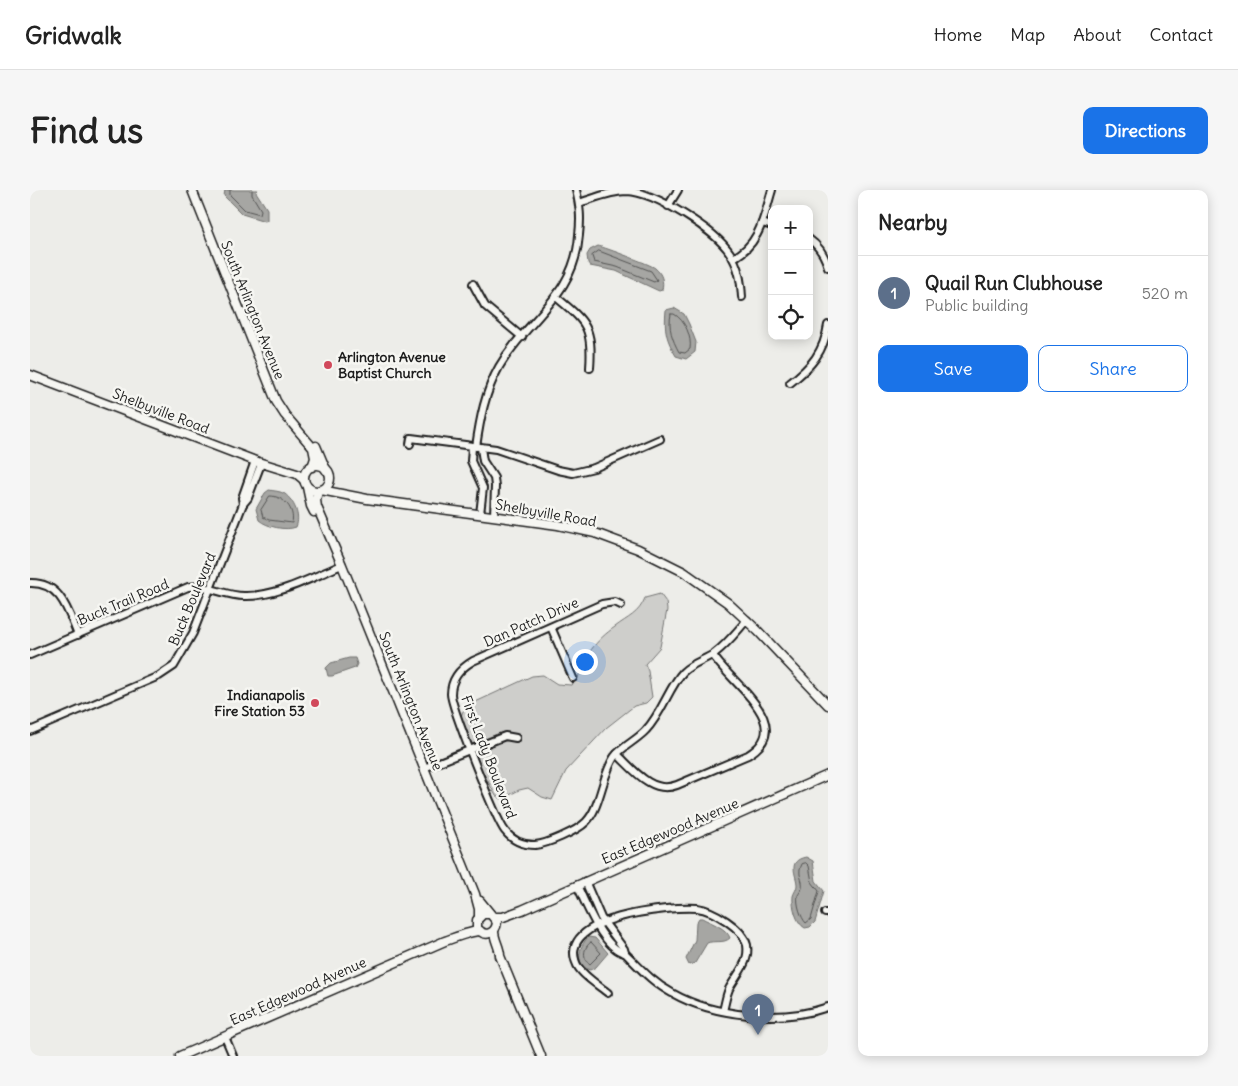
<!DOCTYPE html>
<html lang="en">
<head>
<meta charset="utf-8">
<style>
  body { margin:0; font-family:Delius,sans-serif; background:#f6f6f6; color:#222 }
  .controls { position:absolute; right:15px; top:15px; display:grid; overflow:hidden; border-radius:10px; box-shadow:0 2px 12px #0003 }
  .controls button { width:45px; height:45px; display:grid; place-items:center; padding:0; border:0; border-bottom:1px solid #e0e0e0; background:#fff; color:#222; font:25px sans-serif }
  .you { position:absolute; left:554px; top:471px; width:18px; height:18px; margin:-12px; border:4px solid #fff; border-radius:50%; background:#1a73e8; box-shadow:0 0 0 8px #1a73e833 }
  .badge { display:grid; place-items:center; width:32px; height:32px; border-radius:50%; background:#1a73e8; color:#fff; font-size:16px; font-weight:700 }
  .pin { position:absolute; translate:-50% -41px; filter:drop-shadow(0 1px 2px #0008) }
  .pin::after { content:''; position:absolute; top:26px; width:18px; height:15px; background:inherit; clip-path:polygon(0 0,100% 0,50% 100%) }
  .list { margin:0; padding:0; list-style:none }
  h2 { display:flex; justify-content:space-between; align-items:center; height:65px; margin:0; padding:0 20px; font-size:21px }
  h2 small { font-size:16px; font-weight:400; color:#767676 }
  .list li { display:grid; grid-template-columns:32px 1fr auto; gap:15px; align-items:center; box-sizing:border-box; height:75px; padding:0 20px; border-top:1px solid #e0e0e0 }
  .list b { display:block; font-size:19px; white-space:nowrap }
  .list p { margin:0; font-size:16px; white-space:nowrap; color:#767676 }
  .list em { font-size:16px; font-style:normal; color:#767676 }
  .actions { display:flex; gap:10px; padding:15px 20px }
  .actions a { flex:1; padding:11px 0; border:1px solid #1a73e8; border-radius:10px; text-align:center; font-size:18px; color:#1a73e8 }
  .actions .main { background:#1a73e8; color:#fff }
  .icon { flex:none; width:28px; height:28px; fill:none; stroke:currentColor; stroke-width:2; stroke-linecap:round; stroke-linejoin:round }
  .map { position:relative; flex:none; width:798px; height:866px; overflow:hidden; border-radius:10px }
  header { display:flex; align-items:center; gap:30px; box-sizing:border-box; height:70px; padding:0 25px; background:#fff; border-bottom:1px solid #e0e0e0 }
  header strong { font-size:24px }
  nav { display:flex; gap:28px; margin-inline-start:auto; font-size:18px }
  .intro { display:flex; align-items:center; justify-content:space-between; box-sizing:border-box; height:120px; padding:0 30px }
  h1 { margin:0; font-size:35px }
  .button { padding:12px 22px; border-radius:10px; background:#1a73e8; color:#fff; font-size:18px; font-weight:700 }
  main { display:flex; gap:30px; padding:0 30px }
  aside { flex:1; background:#fff; border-radius:10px; box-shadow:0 2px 12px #0003 }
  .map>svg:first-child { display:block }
  .green { fill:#cececb; stroke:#757574 }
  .water { fill:#a6a6a3; stroke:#6f6f6d }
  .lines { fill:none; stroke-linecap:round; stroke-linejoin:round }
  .shore { stroke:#535352; stroke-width:1 }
  .minor-casing { stroke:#1c1c1c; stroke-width:10 }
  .major-casing { stroke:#1c1c1c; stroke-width:11 }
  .minor { stroke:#f6f6f2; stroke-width:6 }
  .major { stroke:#f6f6f2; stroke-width:8 }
  .poi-dot { fill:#d1495b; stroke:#f6f6f2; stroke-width:2 }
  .labels { text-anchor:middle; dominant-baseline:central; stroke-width:5; stroke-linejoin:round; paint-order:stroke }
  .street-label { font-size:14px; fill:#1c1c1c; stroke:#f6f6f2 }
  .poi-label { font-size:14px; font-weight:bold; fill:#1c1c1c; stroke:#f6f6f2; text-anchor:start }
</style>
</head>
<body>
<header>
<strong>Gridwalk</strong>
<nav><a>Home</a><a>Map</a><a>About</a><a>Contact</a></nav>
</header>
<div class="intro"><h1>Find us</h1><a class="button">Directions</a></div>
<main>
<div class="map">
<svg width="798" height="866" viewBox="0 0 798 866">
  <rect width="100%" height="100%" fill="#edede9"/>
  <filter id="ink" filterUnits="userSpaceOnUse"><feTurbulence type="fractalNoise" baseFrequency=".02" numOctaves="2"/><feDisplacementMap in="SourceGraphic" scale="10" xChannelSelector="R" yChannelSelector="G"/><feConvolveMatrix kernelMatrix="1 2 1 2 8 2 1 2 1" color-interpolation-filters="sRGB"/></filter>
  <g filter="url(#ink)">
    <path class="green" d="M 630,404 L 636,412 L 637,420 L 630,457 L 615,474 L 618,481 L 622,507 L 616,513 L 604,516 L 576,538 L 536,581 L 522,610 L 512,607 L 498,598 L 489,600 L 472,609 L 466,606 L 441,560 L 429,531 L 433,521 L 439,515 L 502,486 L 513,485 L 527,494 L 541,495 L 548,489 C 552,468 567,449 585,437 C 598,427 609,424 615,408 Z"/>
    <g class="water">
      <path d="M 195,0 L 228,0 L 226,2 L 237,19 L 237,30 L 235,31 L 212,24 L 194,6 Z"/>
      <path d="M 568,56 C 574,57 622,75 625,78 C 632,84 634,91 632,100 L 629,101 L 586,81 L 560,76 L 558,73 L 557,65 L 560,60 Z"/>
      <path d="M 644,118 L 654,124 L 659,134 L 666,152 L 665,162 L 656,169 L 646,166 C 636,149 634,140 636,120 Z"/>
      <path d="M 239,300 C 244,301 250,301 255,304 C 264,311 271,326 266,337 C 256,341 237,337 229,330 L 226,319 L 235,303 Z"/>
      <path d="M 319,468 L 325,468 L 327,474 L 325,478 L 302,486 L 298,486 L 296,478 L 301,473 Z"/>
      <path d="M 776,667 L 783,671 L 786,691 L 794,701 L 785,732 L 780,737 L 775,738 C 766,733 762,716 763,706 C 764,702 767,699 767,695 C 767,685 756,671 776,667 Z"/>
      <path d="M 669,728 L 672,728 C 681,733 697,738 700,748 C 694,754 684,750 677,753 L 665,773 L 659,775 L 656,769 L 665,750 L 666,733 Z"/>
      <path d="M 558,747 L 565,748 L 578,763 L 566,777 L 560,780 C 544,775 549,757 558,747 Z"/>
    </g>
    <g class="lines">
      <g class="shore">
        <path d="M 200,0 L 200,5 L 215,20 L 230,24 L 231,20 L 222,5 L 222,0"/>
        <path d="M 569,61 L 621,81 L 627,90 L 624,92 L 587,77 L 564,72 L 562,66 Z"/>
        <path d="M 641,124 L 644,124 C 655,130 662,147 660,159 L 655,163 L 649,162 C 642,149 638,138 641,124 Z"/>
        <path d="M 240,306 C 254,306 265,319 262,333 L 239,330 L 233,327 L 231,320 Z"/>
        <path d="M 776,673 L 779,676 L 782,692 L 789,701 L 781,729 L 776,733 C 771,728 766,713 768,705 C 769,703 771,701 772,698 C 774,689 766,685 772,674 Z"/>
        <path d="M 561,752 L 571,763 L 560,774 C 552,768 553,758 561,752 Z"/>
      </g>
      <defs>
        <g id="minor">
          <path d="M 549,13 C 565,8 581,1 597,1 C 625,2 685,40 700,63 C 709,77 711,91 712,107"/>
          <path d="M 638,16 L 648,0"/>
          <path d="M 732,33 L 742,36"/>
          <path d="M 779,49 C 789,56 795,66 798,77"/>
          <path d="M 703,68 C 730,55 734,26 742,0"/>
          <path d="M 443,94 L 455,116 L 492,147"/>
          <path d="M 526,107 C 556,132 563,137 560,178"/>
          <path d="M 760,193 C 781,177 794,162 798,135"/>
          <path d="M 380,254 L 381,248 L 466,259 L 528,280 L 543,283 L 564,278 L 630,249"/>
          <path d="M 442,257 L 441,271 L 453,298 L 450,324"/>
          <path d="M 446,257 C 450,229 455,202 469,177 C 497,128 545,107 549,45 C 551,28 550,17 546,0"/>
          <path d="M 451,258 L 453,271 L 464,288 L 465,296 L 464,326"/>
          <path d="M 225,271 L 212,308 L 213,314 L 218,308 L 231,274"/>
          <path d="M 0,393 C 31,392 38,421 48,445"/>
          <path d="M 591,415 L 585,412 L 572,414 L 443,471 C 431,478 421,489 421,504 C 421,516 466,630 475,641 C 482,650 493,655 505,655 C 517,654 547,641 556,632 C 571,617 572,584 585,566 C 593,556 607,550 616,540 C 632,523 639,497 653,482 C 662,473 675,470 685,463 C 697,454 707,441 717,430"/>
          <path d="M 521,437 L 543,488"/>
          <path d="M 0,465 L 158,397 C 178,394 194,406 214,406 C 246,407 283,387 312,375"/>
          <path d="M 0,541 L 129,486 L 144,476 L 163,443 L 213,314"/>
          <path d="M 587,564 C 603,579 622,605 647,595 L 718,565 C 768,535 699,492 683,465"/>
          <path d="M 394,578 L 475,546 L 486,548"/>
          <path d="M 555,691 L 571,728 L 594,759 L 595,763 C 610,778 623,793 642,803 C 684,827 752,833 798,817"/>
          <path d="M 547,695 C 555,713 574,759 595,763"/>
          <path d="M 795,723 L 798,723"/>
          <path d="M 578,803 C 568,795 553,786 547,775 C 524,726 641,716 667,718 C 683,720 713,738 717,755 C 720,772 707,784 699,799 C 696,806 695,814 693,821"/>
          <path d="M 195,847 L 203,866"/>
        </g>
        <g id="major">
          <path d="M 162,0 L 246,211 L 255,225 L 283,258 L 285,268 L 282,277"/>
          <path d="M 0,185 L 228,272 L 267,284 L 274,290"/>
          <path d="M 286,256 L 296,280"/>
          <circle cx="287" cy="288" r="13"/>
          <path d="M 277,297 L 281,316 L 284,322"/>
          <path d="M 291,300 L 337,309 L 528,335 L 565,343 L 608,359 L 654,382 L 698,413 L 728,441 L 798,515"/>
          <path d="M 288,301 L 286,310 L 287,317 L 312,375 L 445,704 L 449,719 L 449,727"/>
          <path d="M 450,711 L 467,732 C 466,744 454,748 447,738 L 447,730 L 453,724 L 459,724"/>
          <path d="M 465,727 L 473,727 L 492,720 L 798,585"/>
          <path d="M 464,741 C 464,750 470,757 470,766 L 511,866"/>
          <path d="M 150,866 L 415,751 C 424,748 441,741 450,741"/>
        </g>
      </defs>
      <use href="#minor" class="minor-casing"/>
      <use href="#major" class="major-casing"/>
      <use href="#minor" class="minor"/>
      <use href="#major" class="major"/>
    </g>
  </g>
  <g class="poi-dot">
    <circle cx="298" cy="175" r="5"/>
    <circle cx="285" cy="513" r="5"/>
  </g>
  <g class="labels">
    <g class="street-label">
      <text transform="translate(223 120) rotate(68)">South Arlington Avenue</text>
      <text transform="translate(131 221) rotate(21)">Shelbyville Road</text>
      <text transform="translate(516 323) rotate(10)">Shelbyville Road</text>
      <text transform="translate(162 409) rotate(-67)">Buck Boulevard</text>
      <text transform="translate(93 412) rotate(-23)">Buck Trail Road</text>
      <text transform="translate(501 432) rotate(-24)">Dan Patch Drive</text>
      <text transform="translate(381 511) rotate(68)">South Arlington Avenue</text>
      <text transform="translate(459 567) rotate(69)">First Lady Boulevard</text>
      <text transform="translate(640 641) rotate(-23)">East Edgewood Avenue</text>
      <text transform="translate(268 801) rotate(-24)">East Edgewood Avenue</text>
    </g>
    <g class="poi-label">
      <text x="308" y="167">Arlington Avenue<tspan x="308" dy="16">Baptist Church</tspan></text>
      <text x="275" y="505" text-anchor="end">Indianapolis<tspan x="275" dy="16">Fire Station 53</tspan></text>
    </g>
  </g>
</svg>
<div class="controls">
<button>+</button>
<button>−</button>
<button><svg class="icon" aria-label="locate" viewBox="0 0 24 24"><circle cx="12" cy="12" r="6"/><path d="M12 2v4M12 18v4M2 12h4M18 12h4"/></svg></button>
</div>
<div class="you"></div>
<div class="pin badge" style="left:728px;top:845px;background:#5c6f8a">1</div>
</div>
<aside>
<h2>Nearby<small></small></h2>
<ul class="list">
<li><span class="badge" style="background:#5c6f8a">1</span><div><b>Quail Run Clubhouse</b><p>Public building</p></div><em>520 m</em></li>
</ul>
<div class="actions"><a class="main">Save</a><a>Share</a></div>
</aside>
</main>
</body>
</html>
